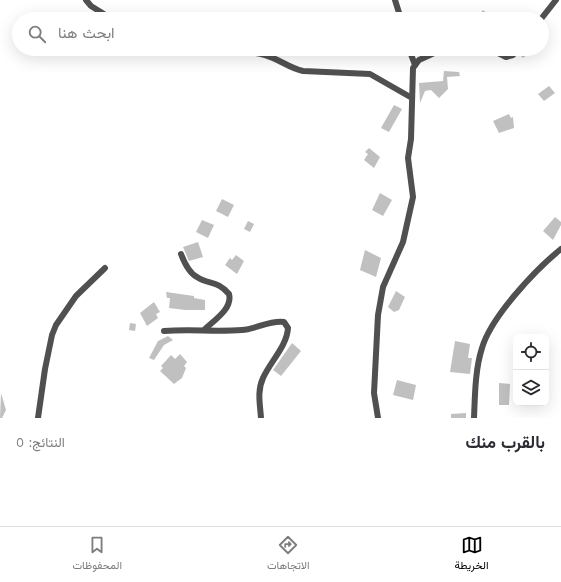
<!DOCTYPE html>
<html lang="ar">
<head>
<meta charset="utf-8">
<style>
  body { margin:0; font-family:"Work Sans",Vazirmatn,sans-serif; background:#f2f2f3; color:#2b2b33; direction:rtl }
  .controls { position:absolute; right:12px; bottom:12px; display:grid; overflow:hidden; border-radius:8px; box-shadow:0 4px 16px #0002 }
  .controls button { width:36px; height:36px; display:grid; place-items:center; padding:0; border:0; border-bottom:1px solid #e1e1e2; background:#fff; color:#2b2b33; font:20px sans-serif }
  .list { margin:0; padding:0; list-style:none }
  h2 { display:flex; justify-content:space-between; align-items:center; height:52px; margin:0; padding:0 16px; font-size:17px }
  h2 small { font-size:13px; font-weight:400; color:#7c7c81 }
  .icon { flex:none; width:22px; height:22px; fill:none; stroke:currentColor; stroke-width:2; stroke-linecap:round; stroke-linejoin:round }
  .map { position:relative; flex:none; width:561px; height:418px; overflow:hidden; direction:ltr }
  .search { position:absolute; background:#fff; box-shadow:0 4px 16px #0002; left:12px; right:12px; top:12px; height:44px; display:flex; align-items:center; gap:10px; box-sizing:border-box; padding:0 14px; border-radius:22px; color:#7c7c81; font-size:15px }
  .sheet { height:108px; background:#fff }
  nav { display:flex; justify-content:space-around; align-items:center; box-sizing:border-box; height:56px; border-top:1px solid #e1e1e2; background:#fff; font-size:11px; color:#7c7c81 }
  nav a { display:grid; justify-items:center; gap:2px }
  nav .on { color:#000 }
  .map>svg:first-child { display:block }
  .building { fill:#c0c0c0 }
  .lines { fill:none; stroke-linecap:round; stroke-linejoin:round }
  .street { stroke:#505050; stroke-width:6 }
</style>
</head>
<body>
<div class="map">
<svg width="561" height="418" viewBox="0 0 561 418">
  <rect width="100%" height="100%" fill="#fff"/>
  <g class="building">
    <path d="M 483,10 L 494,19 L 482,19 L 478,16 Z"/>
    <path d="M 526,49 L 533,49 L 523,58 L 520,55 Z"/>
    <path d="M 444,71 L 459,72 L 460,76 L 447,77 L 448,89 L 439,98 L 431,90 L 425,91 L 420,103 L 419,83 L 443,81 Z"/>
    <path d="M 549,86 L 555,93 L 544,101 L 538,94 Z"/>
    <path d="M 394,105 L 402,109 L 389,132 L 381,128 Z"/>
    <path d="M 509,114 L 511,118 L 513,117 L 514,128 L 499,133 L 493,121 Z"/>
    <path d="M 369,148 L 380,157 L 374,168 L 364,160 L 368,154 L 365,152 Z"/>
    <path d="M 380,193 L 392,200 L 383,216 L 372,210 Z"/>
    <path d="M 222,199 L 234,205 L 228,217 L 216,211 Z"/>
    <path d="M 555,217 L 561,222 L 561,225 L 553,240 L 543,231 Z"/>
    <path d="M 202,220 L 214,225 L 208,238 L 196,232 Z"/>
    <path d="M 248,221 L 254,224 L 250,232 L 244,229 Z"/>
    <path d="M 198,242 L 203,257 L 189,261 L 183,247 Z"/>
    <path d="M 365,250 L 381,258 L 376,277 L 360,270 Z"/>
    <path d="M 236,255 L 244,261 L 237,274 L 225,265 L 230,258 L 232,260 Z"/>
    <path d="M 396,291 L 405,297 L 399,310 L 394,312 L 388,307 Z"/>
    <path d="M 166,292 L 194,296 L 194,298 L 205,300 L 205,310 L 185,310 L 169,308 L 170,298 L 167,298 Z"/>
    <path d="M 154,302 L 160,312 L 156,314 L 158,318 L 147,326 L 140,313 Z"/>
    <path d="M 130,323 L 136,324 L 135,331 L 129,330 Z"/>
    <path d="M 168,336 L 173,340 L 164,345 L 154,360 L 149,358 L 158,341 Z"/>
    <path d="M 455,341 L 470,344 L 468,358 L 472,358 L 470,374 L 450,372 Z"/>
    <path d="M 292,343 L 301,351 L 281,376 L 273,370 Z"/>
    <path d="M 180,354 L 187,362 L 184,366 L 186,368 L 182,378 L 174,384 L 160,371 L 163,368 L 161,366 L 171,355 L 175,359 Z"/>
    <path d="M 397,380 L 416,385 L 413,400 L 393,395 Z"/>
    <path d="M 499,383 L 510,384 L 509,405 L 499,405 Z"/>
    <path d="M 1,393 L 6,410 L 2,418 L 0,418 Z"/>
    <path d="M 466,413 L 466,418 L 451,418 L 451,414 Z"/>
  </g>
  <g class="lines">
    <g class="street">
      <path d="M 86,0 L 91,6 L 112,19"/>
      <path d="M 395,0 L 401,19"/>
      <path d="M 541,19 L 556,0"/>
      <path d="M 206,49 C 226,51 246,50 265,55 C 279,59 289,68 303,71 L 370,74 L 412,98"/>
      <path d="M 409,49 L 415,65"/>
      <path d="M 495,49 L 498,53 L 506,57 L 513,55 L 519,49"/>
      <path d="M 181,254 C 184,262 189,273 197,277 C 209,285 217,280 229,294 C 233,309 213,321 204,330"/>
      <path d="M 164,331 C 190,329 216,332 242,330 C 256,329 270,320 284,322 L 288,328 C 287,346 270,362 263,378 C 257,391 260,404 261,418"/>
      <path d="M 38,418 L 45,369 L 52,335 L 56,325 L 76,296 L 105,268"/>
      <path d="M 378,418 L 374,393 L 378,315 L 383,287 L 403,242 L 413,197 L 408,158 L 411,139 L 413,68 L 419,60 L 443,49"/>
      <path d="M 474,418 C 475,395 475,370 482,348 C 491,317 535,270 561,249"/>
    </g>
  </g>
</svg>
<div class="controls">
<button><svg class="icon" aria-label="locate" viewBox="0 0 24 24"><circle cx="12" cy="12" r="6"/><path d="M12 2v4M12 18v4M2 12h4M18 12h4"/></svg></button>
<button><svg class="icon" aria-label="layers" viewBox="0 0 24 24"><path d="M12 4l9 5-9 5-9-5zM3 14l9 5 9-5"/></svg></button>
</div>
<div class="search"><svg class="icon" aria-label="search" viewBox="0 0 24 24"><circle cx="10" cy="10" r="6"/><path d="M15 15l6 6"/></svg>ابحث هنا</div>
</div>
<section class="sheet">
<h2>بالقرب منك<small>النتائج: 0</small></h2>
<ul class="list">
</ul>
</section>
<nav>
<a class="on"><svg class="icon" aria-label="map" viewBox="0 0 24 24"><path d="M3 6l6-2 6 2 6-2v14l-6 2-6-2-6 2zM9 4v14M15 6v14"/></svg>الخريطة</a>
<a><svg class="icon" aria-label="directions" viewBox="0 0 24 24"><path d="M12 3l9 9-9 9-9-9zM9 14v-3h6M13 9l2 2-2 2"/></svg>الاتجاهات</a>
<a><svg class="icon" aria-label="saved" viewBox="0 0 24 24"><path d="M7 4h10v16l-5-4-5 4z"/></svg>المحفوظات</a>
</nav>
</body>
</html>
